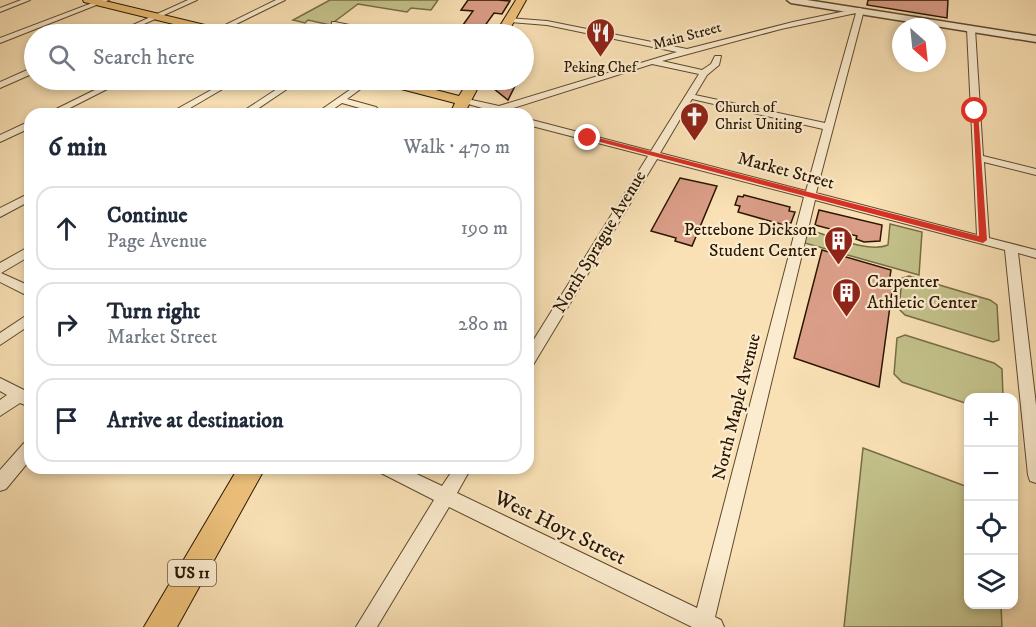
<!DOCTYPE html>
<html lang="en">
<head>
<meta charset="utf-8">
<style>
  body { margin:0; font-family:"IM FELL DW Pica",serif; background:#f6f6f7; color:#1f2937 }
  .controls { position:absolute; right:18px; bottom:18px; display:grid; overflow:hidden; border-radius:12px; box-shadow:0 3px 9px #0003 }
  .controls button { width:54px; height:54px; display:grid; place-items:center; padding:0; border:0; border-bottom:2px solid #e0e1e3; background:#fff; color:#1f2937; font:30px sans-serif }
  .compass { position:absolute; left:892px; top:18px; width:54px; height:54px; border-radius:50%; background:#fff; box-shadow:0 3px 9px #0003; rotate:153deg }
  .stop { position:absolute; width:18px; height:18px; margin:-14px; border:4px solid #d93025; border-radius:50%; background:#fff }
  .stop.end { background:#d93025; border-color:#fff; box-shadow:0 2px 6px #0008 }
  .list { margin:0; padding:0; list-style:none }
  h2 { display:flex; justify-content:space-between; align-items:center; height:78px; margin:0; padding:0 24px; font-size:26px }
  h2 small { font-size:20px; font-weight:400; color:#747a83 }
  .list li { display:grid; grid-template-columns:39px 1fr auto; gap:18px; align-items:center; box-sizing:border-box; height:84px; margin:0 12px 12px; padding:0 12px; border:2px solid #e0e1e3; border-radius:18px }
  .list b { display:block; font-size:22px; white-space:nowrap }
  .list p { margin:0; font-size:20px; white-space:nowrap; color:#747a83 }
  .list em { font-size:20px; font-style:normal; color:#747a83 }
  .icon { flex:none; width:33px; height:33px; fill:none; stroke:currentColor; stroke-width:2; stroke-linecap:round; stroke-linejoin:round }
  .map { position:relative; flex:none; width:1036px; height:627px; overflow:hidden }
  .search { position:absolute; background:#fff; box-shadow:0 3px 9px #0003; left:24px; top:24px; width:510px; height:66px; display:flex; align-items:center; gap:15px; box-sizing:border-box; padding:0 21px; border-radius:33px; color:#747a83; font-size:22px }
  .panel { position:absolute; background:#fff; box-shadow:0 3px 9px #0003; left:24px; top:108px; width:510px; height:366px; border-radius:18px }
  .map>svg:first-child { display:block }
  .green { fill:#c3c18a; stroke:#776c45; stroke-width:1.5 }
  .building { fill:#da9d87; stroke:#2b1600; stroke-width:1.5 }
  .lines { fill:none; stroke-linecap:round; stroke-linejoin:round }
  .minor-casing { stroke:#5e492d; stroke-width:2 }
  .tertiary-casing { stroke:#5e492d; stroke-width:3 }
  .primary-casing { stroke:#2b1600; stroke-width:2 }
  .minor { fill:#fbeccf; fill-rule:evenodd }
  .tertiary { fill:#fbeccf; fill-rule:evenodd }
  .primary { fill:#ecc07a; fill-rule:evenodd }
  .route { fill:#d93025 }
  .labels { text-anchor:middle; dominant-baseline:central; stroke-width:4.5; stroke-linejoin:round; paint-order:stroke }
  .far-street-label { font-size:15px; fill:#2b1600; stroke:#fbeccf }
  .far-poi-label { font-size:15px; fill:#2b1600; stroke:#fbeccf }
  .shield { fill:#fbeccf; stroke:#69563e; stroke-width:1.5 }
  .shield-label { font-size:16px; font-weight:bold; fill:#2b1600 }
  .street-label { font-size:18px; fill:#2b1600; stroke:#fbeccf }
  .poi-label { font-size:18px; fill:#2b1600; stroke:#fbeccf; text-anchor:end }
  .near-street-label { font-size:21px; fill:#2b1600; stroke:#fbeccf }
</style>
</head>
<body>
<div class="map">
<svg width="1036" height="627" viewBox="0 0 1036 627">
  <rect width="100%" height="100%" fill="#f9e1b5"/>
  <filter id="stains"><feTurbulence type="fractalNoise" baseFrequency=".00333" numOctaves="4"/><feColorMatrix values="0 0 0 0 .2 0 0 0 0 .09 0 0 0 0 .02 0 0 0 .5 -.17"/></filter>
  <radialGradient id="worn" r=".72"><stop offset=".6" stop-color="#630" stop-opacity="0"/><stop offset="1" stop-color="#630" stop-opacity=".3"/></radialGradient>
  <g class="green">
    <path d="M 330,0 L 438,0 L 431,10 L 411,8 L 407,12 L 358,4 L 330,25 L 308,20 L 305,23 L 293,20 Z"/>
    <path d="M 890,224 L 922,232 L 919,275 L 801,242 L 813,231 C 833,237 869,253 888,245 Z"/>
    <path d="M 909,276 L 990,300 L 997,305 L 999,340 L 993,342 L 905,315 L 899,309 L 902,278 Z"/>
    <path d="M 905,335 L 994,363 L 1002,369 L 1003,397 L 968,398 L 968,404 L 902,382 L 894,374 L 897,338 Z"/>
    <path d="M 863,448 L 968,487 L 968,604 L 1001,605 L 1002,627 L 844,627 Z"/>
  </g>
  <g class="building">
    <path d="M 468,0 L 498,0 L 510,1 L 502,14 L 494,13 L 484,27 L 463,25 L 473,11 L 461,10 Z"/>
    <path d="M 868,0 L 948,0 L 947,18 L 867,5 Z"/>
    <path d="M 498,80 L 518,80 L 508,100 L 493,88 Z"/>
    <path d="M 680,178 L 717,186 L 692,246 L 675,241 L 676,238 L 651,231 Z"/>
    <path d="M 744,195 L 790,207 L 789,211 L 795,212 L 791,223 L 786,222 L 784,225 L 738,212 L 740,206 L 735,205 L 738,196 L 743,197 Z"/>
    <path d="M 819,210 L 882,225 L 880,241 L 864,242 L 856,239 L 857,236 L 815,225 Z"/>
    <path d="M 822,250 L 891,270 L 889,283 L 893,284 L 879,387 L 794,358 Z"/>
  </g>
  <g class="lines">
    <defs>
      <g id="minor">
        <path d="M 21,0 L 30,0 L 0,12 L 0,8 Z"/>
        <path d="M 100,0 L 109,0 L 0,43 L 0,38 Z"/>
        <path d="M 188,0 L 197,0 L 122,34 L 113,34 Z"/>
        <path d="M 276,0 L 285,0 L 216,34 L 207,34 Z"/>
        <path d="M 860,8 L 864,10 L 816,193 L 977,235 L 967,29 L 971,27 L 975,29 L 983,156 L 1036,169 L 1036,175 L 984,162 L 989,238 L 1036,250 L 1036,258 L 1018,253 L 1036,405 L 1036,483 L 1030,481 L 1028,475 L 1005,250 L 815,200 L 715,617 L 721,620 L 724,627 L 692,627 L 449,507 L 377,627 L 356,627 L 434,500 L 381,473 L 379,468 L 404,468 L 442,486 L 454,468 L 471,468 L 457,493 L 697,608 L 804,197 L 657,159 L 533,365 L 528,367 L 528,349 L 648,156 L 528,125 L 528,119 L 651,151 L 699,74 L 652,64 L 507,110 L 506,112 L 488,114 L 486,112 L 489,110 L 458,101 L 463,98 L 499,106 L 677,52 L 547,25 L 510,22 L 506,20 L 507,18 L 547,21 L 687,49 L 793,22 ZM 856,13 L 825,123 L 695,95 L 707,75 L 719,65 L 721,56 L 715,56 L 711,64 L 702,70 L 662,61 L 781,29 ZM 692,99 L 823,129 L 806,191 L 660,153 Z"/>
        <path d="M 335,22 L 383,32 L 384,34 L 372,34 L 332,26 L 332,22 Z"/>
        <path d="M 34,67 L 34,73 L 0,88 L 0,82 Z"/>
        <path d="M 115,80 L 125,80 L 58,114 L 46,114 Z"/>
        <path d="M 229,80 L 238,80 L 180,114 L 168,114 Z"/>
        <path d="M 364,80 L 373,80 L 347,99 L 376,107 L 378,109 L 373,114 L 363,114 L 367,110 L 342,103 L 326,114 L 315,114 Z"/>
        <path d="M 286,83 L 293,85 L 250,114 L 239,114 Z"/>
        <path d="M 30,121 L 30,128 L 0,142 L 0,135 Z"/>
        <path d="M 30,193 L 30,201 L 0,217 L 0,208 Z"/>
        <path d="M 30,246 L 30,256 L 1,273 L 30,286 L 30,297 L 0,282 L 0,263 Z"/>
        <path d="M 30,313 L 30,325 L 0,345 L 0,333 Z"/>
        <path d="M 0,378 L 30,393 L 30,407 L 20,403 L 0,416 L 0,400 L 7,395 L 0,391 Z"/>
        <path d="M 30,441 L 30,460 L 6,489 L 0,491 L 0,470 L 24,443 Z"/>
      </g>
      <path id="tertiary" d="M 787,0 L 807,0 L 1036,36 L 1036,42 L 791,3 Z"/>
      <g id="primary">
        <path d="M 83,0 L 101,0 L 230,31 L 232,34 L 214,34 L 84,2 Z"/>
        <path d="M 516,0 L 526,0 L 507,34 L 495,34 Z"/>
        <path d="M 377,80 L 397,80 L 459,96 L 469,80 L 482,80 L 464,114 L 450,114 L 455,103 L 378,83 Z"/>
        <path d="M 238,468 L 265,468 L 177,627 L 144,627 Z"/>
      </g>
    </defs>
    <use href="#minor" class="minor-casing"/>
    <use href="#tertiary" class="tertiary-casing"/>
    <use href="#primary" class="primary-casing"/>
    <use href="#minor" class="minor"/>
    <use href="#tertiary" class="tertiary"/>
    <use href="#primary" class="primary"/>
  </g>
  <path class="route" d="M 973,109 L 978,111 L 987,240 L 983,243 L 585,138 L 591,136 L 979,236 Z"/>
  <defs>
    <symbol id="restaurant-pin" viewBox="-11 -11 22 30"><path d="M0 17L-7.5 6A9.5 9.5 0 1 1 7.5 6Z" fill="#8f2418" stroke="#fbeccf"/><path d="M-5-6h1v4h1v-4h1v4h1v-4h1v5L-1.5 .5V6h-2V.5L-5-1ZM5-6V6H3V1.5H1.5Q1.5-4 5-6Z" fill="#fff"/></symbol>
    <symbol id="church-pin" viewBox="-11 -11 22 30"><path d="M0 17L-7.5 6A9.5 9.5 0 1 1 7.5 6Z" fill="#8f2418" stroke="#fbeccf"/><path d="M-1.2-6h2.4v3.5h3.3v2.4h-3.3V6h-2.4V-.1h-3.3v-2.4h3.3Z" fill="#fff"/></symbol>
    <symbol id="building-pin" viewBox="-11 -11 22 30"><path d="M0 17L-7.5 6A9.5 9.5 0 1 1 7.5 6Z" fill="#8f2418" stroke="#fbeccf"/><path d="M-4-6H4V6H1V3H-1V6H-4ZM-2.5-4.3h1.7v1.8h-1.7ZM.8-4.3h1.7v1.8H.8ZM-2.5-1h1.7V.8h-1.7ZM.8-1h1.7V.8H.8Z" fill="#fff"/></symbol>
  </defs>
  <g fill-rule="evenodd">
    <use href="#restaurant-pin" x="584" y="16" width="33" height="45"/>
    <use href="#church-pin" x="678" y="100" width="33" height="45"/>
    <use href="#building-pin" x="822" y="224" width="33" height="45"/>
    <use href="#building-pin" x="830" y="276" width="33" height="45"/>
  </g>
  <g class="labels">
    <g class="far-street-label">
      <text transform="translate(687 36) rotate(-15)">Main Street</text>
    </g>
    <g class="far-poi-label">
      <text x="600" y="67">Peking Chef</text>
      <text x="715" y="107" text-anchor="start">Church of<tspan x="715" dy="17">Christ Uniting</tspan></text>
    </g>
    <rect class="shield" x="168" y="560" width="48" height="26" rx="4.5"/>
    <g class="shield-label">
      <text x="192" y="573">US 11</text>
    </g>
    <g class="street-label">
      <text transform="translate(786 171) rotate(15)">Market Street</text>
      <text transform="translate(600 242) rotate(-59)">North Sprague Avenue</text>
      <text transform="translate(737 407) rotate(-76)">North Maple Avenue</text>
    </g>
    <g class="poi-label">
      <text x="817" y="230">Pettebone Dickson<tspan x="817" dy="21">Student Center</tspan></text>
      <text x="867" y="282" text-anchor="start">Carpenter<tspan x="867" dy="21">Athletic Center</tspan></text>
    </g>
    <g class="near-street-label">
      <text transform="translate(560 528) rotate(26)">West Hoyt Street</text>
    </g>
  </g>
  <rect width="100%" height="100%" filter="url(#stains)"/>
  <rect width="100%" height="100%" fill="url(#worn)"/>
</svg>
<div class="controls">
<button>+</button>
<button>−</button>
<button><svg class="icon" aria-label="locate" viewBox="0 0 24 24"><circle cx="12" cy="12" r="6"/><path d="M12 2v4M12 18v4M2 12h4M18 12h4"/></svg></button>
<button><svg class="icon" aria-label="layers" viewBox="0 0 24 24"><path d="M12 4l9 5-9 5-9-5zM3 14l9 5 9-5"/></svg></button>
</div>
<svg class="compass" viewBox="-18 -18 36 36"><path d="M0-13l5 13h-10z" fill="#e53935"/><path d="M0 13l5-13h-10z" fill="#747a83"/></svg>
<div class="stop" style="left:975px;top:111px"></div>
<div class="stop end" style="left:588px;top:138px"></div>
<div class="search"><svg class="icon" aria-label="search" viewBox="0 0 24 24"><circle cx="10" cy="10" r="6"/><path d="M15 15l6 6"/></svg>Search here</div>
<section class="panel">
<h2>6 min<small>Walk · 470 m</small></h2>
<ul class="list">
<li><svg class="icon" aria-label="ahead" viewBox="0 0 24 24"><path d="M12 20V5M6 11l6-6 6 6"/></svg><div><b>Continue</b><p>Page Avenue</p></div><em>190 m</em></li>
<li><svg class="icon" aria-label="right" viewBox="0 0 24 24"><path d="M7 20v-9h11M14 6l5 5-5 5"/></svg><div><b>Turn right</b><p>Market Street</p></div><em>280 m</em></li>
<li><svg class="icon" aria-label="arrive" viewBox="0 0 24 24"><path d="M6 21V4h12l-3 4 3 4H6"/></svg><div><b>Arrive at destination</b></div></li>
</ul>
</section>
</div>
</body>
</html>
